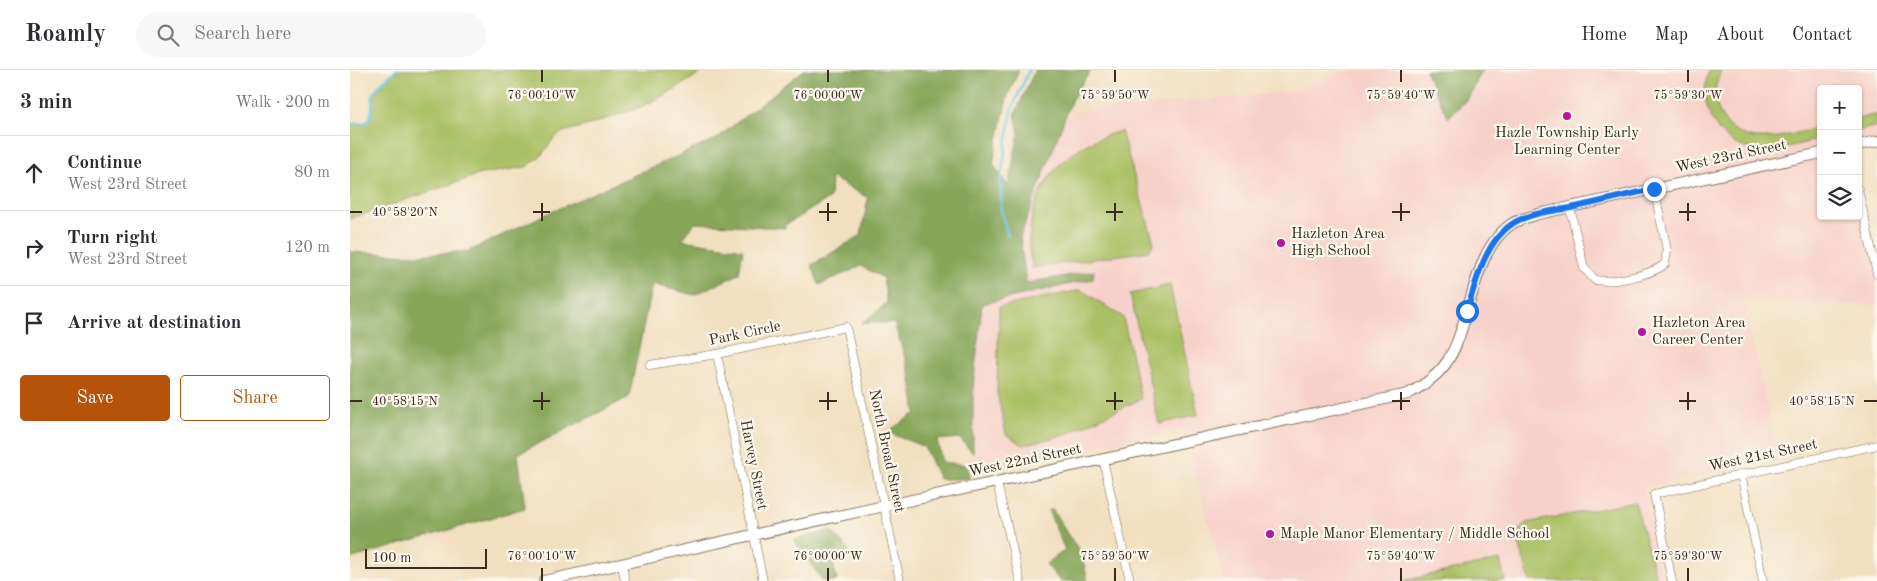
<!DOCTYPE html>
<html lang="en">
<head>
<meta charset="utf-8">
<style>
  body { margin:0; font-family:"Old Standard TT",serif; background:#f7f7f7; color:#2b2b33 }
  .controls { position:absolute; right:15px; top:15px; display:grid; overflow:hidden; border-radius:5px; box-shadow:0 1px 4px #0004 }
  .controls button { width:45px; height:45px; display:grid; place-items:center; padding:0; border:0; border-bottom:1px solid #e1e1e2; background:#fff; color:#2b2b33; font:25px sans-serif }
  .scale { position:absolute; left:15px; bottom:12px; width:122px; box-sizing:border-box; padding-left:5px; border:2px solid #3b2a1e; border-top:0; font-size:14px; line-height:18px; white-space:nowrap; color:#3b2a1e; -webkit-text-stroke:4px #fbf7ec; paint-order:stroke }
  .stop { position:absolute; width:15px; height:15px; margin:-11px; border:4px solid #1a73e8; border-radius:50%; background:#fff }
  .stop.end { background:#1a73e8; border-color:#fff; box-shadow:0 1px 5px #0008 }
  .list { margin:0; padding:0; list-style:none }
  h2 { display:flex; justify-content:space-between; align-items:center; height:65px; margin:0; padding:0 20px; font-size:21px }
  h2 small { font-size:16px; font-weight:400; color:#7c7c81 }
  .list li { display:grid; grid-template-columns:32px 1fr auto; gap:15px; align-items:center; box-sizing:border-box; height:75px; padding:0 20px; border-top:1px solid #e1e1e2 }
  .list b { display:block; font-size:19px; white-space:nowrap }
  .list p { margin:0; font-size:16px; white-space:nowrap; color:#7c7c81 }
  .list em { font-size:16px; font-style:normal; color:#7c7c81 }
  .actions { display:flex; gap:10px; padding:15px 20px }
  .actions a { flex:1; padding:11px 0; border:1px solid #b45309; border-radius:5px; text-align:center; font-size:18px; color:#b45309 }
  .actions .main { background:#b45309; color:#fff }
  .icon { flex:none; width:28px; height:28px; fill:none; stroke:currentColor; stroke-width:2; stroke-linecap:round; stroke-linejoin:round }
  .map { position:relative; flex:none; width:1527px; height:511px; overflow:hidden }
  header { display:flex; align-items:center; gap:30px; box-sizing:border-box; height:70px; padding:0 25px; background:#fff; border-bottom:1px solid #e1e1e2 }
  header strong { font-size:24px }
  nav { display:flex; gap:28px; margin-inline-start:auto; font-size:18px }
  .search { width:350px; height:45px; background:#f7f7f7; display:flex; align-items:center; gap:12px; box-sizing:border-box; padding:0 18px; border-radius:28px; color:#7c7c81; font-size:19px }
  main { display:flex }
  aside { flex:1; background:#fff }
  .map>svg:first-child { display:block }
  .built { fill:#f7d1c9 }
  .green { fill:#aac065; stroke:#727542 }
  .forest { fill:#87a65a; stroke:#61683c }
  .lines { fill:none; stroke-linecap:round; stroke-linejoin:round }
  .stream { stroke:#67c3e5; stroke-width:2.5 }
  .minor-casing { stroke:#7b6a57; stroke-width:9 }
  .tertiary-casing { stroke:#7b6a57; stroke-width:12 }
  .minor { stroke:#fff; stroke-width:8 }
  .tertiary { stroke:#fff; stroke-width:10 }
  .route { stroke:#1a73e8; stroke-width:6 }
  .ticks { fill:none; stroke:#3b2a1e; stroke-width:2 }
  .poi-dot { fill:#b5179e; stroke:#fbf7ec; stroke-width:2 }
  .labels { text-anchor:middle; dominant-baseline:central; stroke-width:4.5; stroke-linejoin:round; paint-order:stroke }
  .poi-label { font-size:15px; fill:#3b2a1e; stroke:#fbf7ec; text-anchor:start }
  .street-label { font-size:15px; fill:#3b2a1e; stroke:#fbf7ec }
  .ticks-label { font-size:12px; text-anchor:middle; fill:#3b2a1e; stroke:#fbf7ec; stroke-width:4.5; stroke-linejoin:round; paint-order:stroke }
</style>
</head>
<body>
<header>
<strong>Roamly</strong>
<div class="search"><svg class="icon" aria-label="search" viewBox="0 0 24 24"><circle cx="10" cy="10" r="6"/><path d="M15 15l6 6"/></svg>Search here</div>
<nav><a>Home</a><a>Map</a><a>About</a><a>Contact</a></nav>
</header>
<main>
<aside>
<h2>3 min<small>Walk · 200 m</small></h2>
<ul class="list">
<li><svg class="icon" aria-label="ahead" viewBox="0 0 24 24"><path d="M12 20V5M6 11l6-6 6 6"/></svg><div><b>Continue</b><p>West 23rd Street</p></div><em>80 m</em></li>
<li><svg class="icon" aria-label="right" viewBox="0 0 24 24"><path d="M7 20v-9h11M14 6l5 5-5 5"/></svg><div><b>Turn right</b><p>West 23rd Street</p></div><em>120 m</em></li>
<li><svg class="icon" aria-label="arrive" viewBox="0 0 24 24"><path d="M6 21V4h12l-3 4 3 4H6"/></svg><div><b>Arrive at destination</b></div></li>
</ul>
<div class="actions"><a class="main">Save</a><a>Share</a></div>
</aside>
<div class="map">
<svg width="1527" height="511" viewBox="0 0 1527 511">
  <rect width="100%" height="100%" fill="#fbf7ec"/>
  <filter id="ink" filterUnits="userSpaceOnUse"><feTurbulence type="fractalNoise" baseFrequency=".02" numOctaves="2"/><feDisplacementMap in="SourceGraphic" scale="10" xChannelSelector="R" yChannelSelector="G"/><feConvolveMatrix kernelMatrix="1 2 1 2 8 2 1 2 1" color-interpolation-filters="sRGB"/></filter>
  <filter id="wash" filterUnits="userSpaceOnUse"><feTurbulence type="fractalNoise" baseFrequency=".0096" numOctaves="4" result="noise"/><feDisplacementMap in="SourceGraphic" scale="20" xChannelSelector="R" yChannelSelector="G"/><feGaussianBlur stdDeviation="1.12" result="paint"/><feColorMatrix in="noise" values="0 0 0 0 0 0 0 0 0 0 0 0 0 0 0 0 0 1.4 0 .05"/><feComposite in="paint" operator="in"/></filter>
  <g filter="url(#wash)">
    <rect width="100%" height="100%" fill="#f1e0c0"/>
    <path class="built" d="M 997,0 L 1527,0 L 1527,71 L 1508,75 L 1508,19 L 1471,19 L 1471,146 L 1508,146 L 1508,119 L 1527,205 L 1527,235 L 1394,232 L 1426,380 L 1410,394 L 1294,418 L 1313,511 L 874,511 L 834,359 L 628,401 L 615,260 L 650,211 L 668,128 L 721,42 L 938,22 Z"/>
    <g class="green">
      <path d="M 47,0 L 356,0 L 318,23 L 291,37 L 242,54 L 213,62 L 205,67 L 190,87 L 176,97 L 131,104 L 0,149 L 0,54 L 13,54 L 19,50 C 23,42 21,35 23,27 C 25,16 39,7 47,0 Z"/>
      <path d="M 1359,0 L 1371,0 C 1365,14 1363,28 1369,41 C 1388,84 1437,65 1471,57 L 1471,69 C 1450,73 1427,82 1406,80 C 1367,76 1346,35 1359,0 Z"/>
      <path d="M 1527,44 L 1527,56 L 1508,61 L 1508,49 Z"/>
      <path d="M 771,61 L 804,173 L 799,181 L 682,198 C 681,189 678,180 679,171 C 681,113 716,75 771,61 Z"/>
      <path d="M 820,215 L 848,345 L 809,354 L 780,224 Z"/>
      <path d="M 731,220 L 773,247 L 791,329 L 714,365 L 673,375 L 656,364 L 647,322 L 649,237 Z"/>
      <path d="M 1285,432 L 1307,511 L 1180,511 L 1166,463 L 1176,453 Z"/>
      <path d="M 1150,490 L 1155,511 L 1052,511 Z"/>
    </g>
    <g class="forest">
      <path d="M 454,0 L 669,0 L 657,28 L 643,94 L 658,116 L 669,63 L 665,44 L 685,0 L 741,0 L 722,29 L 670,167 L 676,213 L 744,201 L 743,209 L 632,234 L 623,317 L 623,383 L 609,368 L 587,370 L 592,392 L 616,395 L 620,409 L 589,409 L 574,377 L 537,362 L 566,343 L 560,303 L 544,253 L 512,253 L 537,233 L 533,208 L 511,196 L 469,215 L 462,195 L 511,165 L 518,128 L 481,107 L 480,128 L 435,155 L 435,158 L 345,153 L 332,170 L 393,179 L 389,204 L 344,225 L 302,214 L 279,327 L 168,384 L 175,438 L 0,489 L 0,182 L 67,185 L 119,181 L 194,145 L 366,69 Z"/>
      <path d="M 1075,0 L 1133,0 L 1116,30 L 1098,48 Z"/>
      <path d="M 698,440 L 703,440 L 718,465 L 731,482 L 738,511 L 710,511 L 696,494 L 715,480 Z"/>
      <path d="M 481,460 L 500,482 L 485,483 L 484,497 L 487,511 L 473,511 L 444,470 Z"/>
    </g>
    <g class="lines">
      <g class="stream">
        <path d="M 0,54 L 13,53 L 19,51 C 23,42 21,35 23,27 C 25,16 39,7 47,0"/>
        <path d="M 658,166 L 651,141 L 651,107 L 662,39 L 679,0"/>
      </g>
    </g>
  </g>
  <g filter="url(#ink)">
    <g class="lines">
      <defs>
        <g id="minor">
          <path d="M 1508,119 L 1527,204"/>
          <path d="M 1220,138 L 1234,198 L 1245,210 C 1262,213 1302,205 1315,194 L 1317,180 L 1304,119"/>
          <path d="M 367,284 L 413,511"/>
          <path d="M 300,295 L 367,284 L 496,257 L 550,511"/>
          <path d="M 753,389 L 780,511"/>
          <path d="M 1391,404 L 1413,511"/>
          <path d="M 647,413 L 670,511"/>
          <path d="M 272,495 L 275,511"/>
          <path d="M 1322,511 L 1304,424 L 1527,375"/>
        </g>
        <g id="tertiary">
          <path d="M 1508,75 L 1527,71"/>
          <path d="M 194,511 L 534,436 L 1058,324 C 1071,317 1084,309 1094,296 C 1123,258 1119,181 1163,153 C 1170,149 1180,147 1188,144 L 1471,83"/>
        </g>
      </defs>
      <use href="#minor" class="minor-casing"/>
      <use href="#tertiary" class="tertiary-casing"/>
      <use href="#minor" class="minor"/>
      <use href="#tertiary" class="tertiary"/>
    </g>
  </g>
  <g class="lines" filter="url(#ink)">
    <path class="route" d="M 1117,241 C 1126,211 1135,172 1162,154 C 1179,143 1202,141 1221,138 C 1249,132 1276,125 1304,119"/>
  </g>
  <path class="ticks" d="M 192,0 L 192,12M 478,0 L 478,12M 765,0 L 765,12M 1051,0 L 1051,12M 1338,0 L 1338,12M 192,133 L 192,151M 478,133 L 478,151M 765,133 L 765,151M 1051,133 L 1051,151M 1338,133 L 1338,151M 0,142 L 12,142M 183,142 L 200,142M 469,142 L 487,142M 756,142 L 773,142M 1042,142 L 1060,142M 1329,142 L 1346,142M 192,322 L 192,340M 478,322 L 478,340M 765,322 L 765,340M 1051,322 L 1051,340M 1338,322 L 1338,340M 0,331 L 12,331M 183,331 L 200,331M 469,331 L 487,331M 756,331 L 773,331M 1042,331 L 1060,331M 1329,331 L 1346,331M 1514,331 L 1527,331M 192,498 L 192,511M 478,498 L 478,511M 765,498 L 765,511M 1051,498 L 1051,511M 1338,498 L 1338,511"/>
  <g class="poi-dot">
    <circle cx="1217" cy="46" r="5"/>
    <circle cx="931" cy="173" r="5"/>
    <circle cx="1292" cy="262" r="5"/>
    <circle cx="920" cy="464" r="5"/>
  </g>
  <g class="labels">
    <g class="poi-label">
      <text x="1217" y="63" text-anchor="middle">Hazle Township Early<tspan x="1217" dy="17">Learning Center</tspan></text>
      <text x="941" y="164">Hazleton Area<tspan x="941" dy="17">High School</tspan></text>
      <text x="1302" y="253">Hazleton Area<tspan x="1302" dy="17">Career Center</tspan></text>
      <text x="930" y="464">Maple Manor Elementary / Middle School</text>
    </g>
    <g class="street-label">
      <text transform="translate(1381 87) rotate(-12)">West 23rd Street</text>
      <text transform="translate(395 264) rotate(-12)">Park Circle</text>
      <text transform="translate(536 381) rotate(78)">North Broad Street</text>
      <text transform="translate(1413 386) rotate(-12)">West 21st Street</text>
      <text transform="translate(675 391) rotate(-12)">West 22nd Street</text>
      <text transform="translate(403 395) rotate(79)">Harvey Street</text>
    </g>
  </g>
  <g class="ticks-label">
    <text x="192" y="29">76°00'10"W</text>
    <text x="478" y="29">76°00'00"W</text>
    <text x="765" y="29">75°59'50"W</text>
    <text x="1051" y="29">75°59'40"W</text>
    <text x="1338" y="29">75°59'30"W</text>
    <text x="55" y="146">40°58'20"N</text>
    <text x="55" y="335">40°58'15"N</text>
    <text x="1472" y="335">40°58'15"N</text>
    <text x="192" y="490">76°00'10"W</text>
    <text x="478" y="490">76°00'00"W</text>
    <text x="765" y="490">75°59'50"W</text>
    <text x="1051" y="490">75°59'40"W</text>
    <text x="1338" y="490">75°59'30"W</text>
  </g>
</svg>
<div class="controls">
<button>+</button>
<button>−</button>
<button><svg class="icon" aria-label="layers" viewBox="0 0 24 24"><path d="M12 4l9 5-9 5-9-5zM3 14l9 5 9-5"/></svg></button>
</div>
<div class="scale">100 m</div>
<div class="stop" style="left:1117px;top:241px"></div>
<div class="stop end" style="left:1304px;top:119px"></div>
</div>
</main>
</body>
</html>
